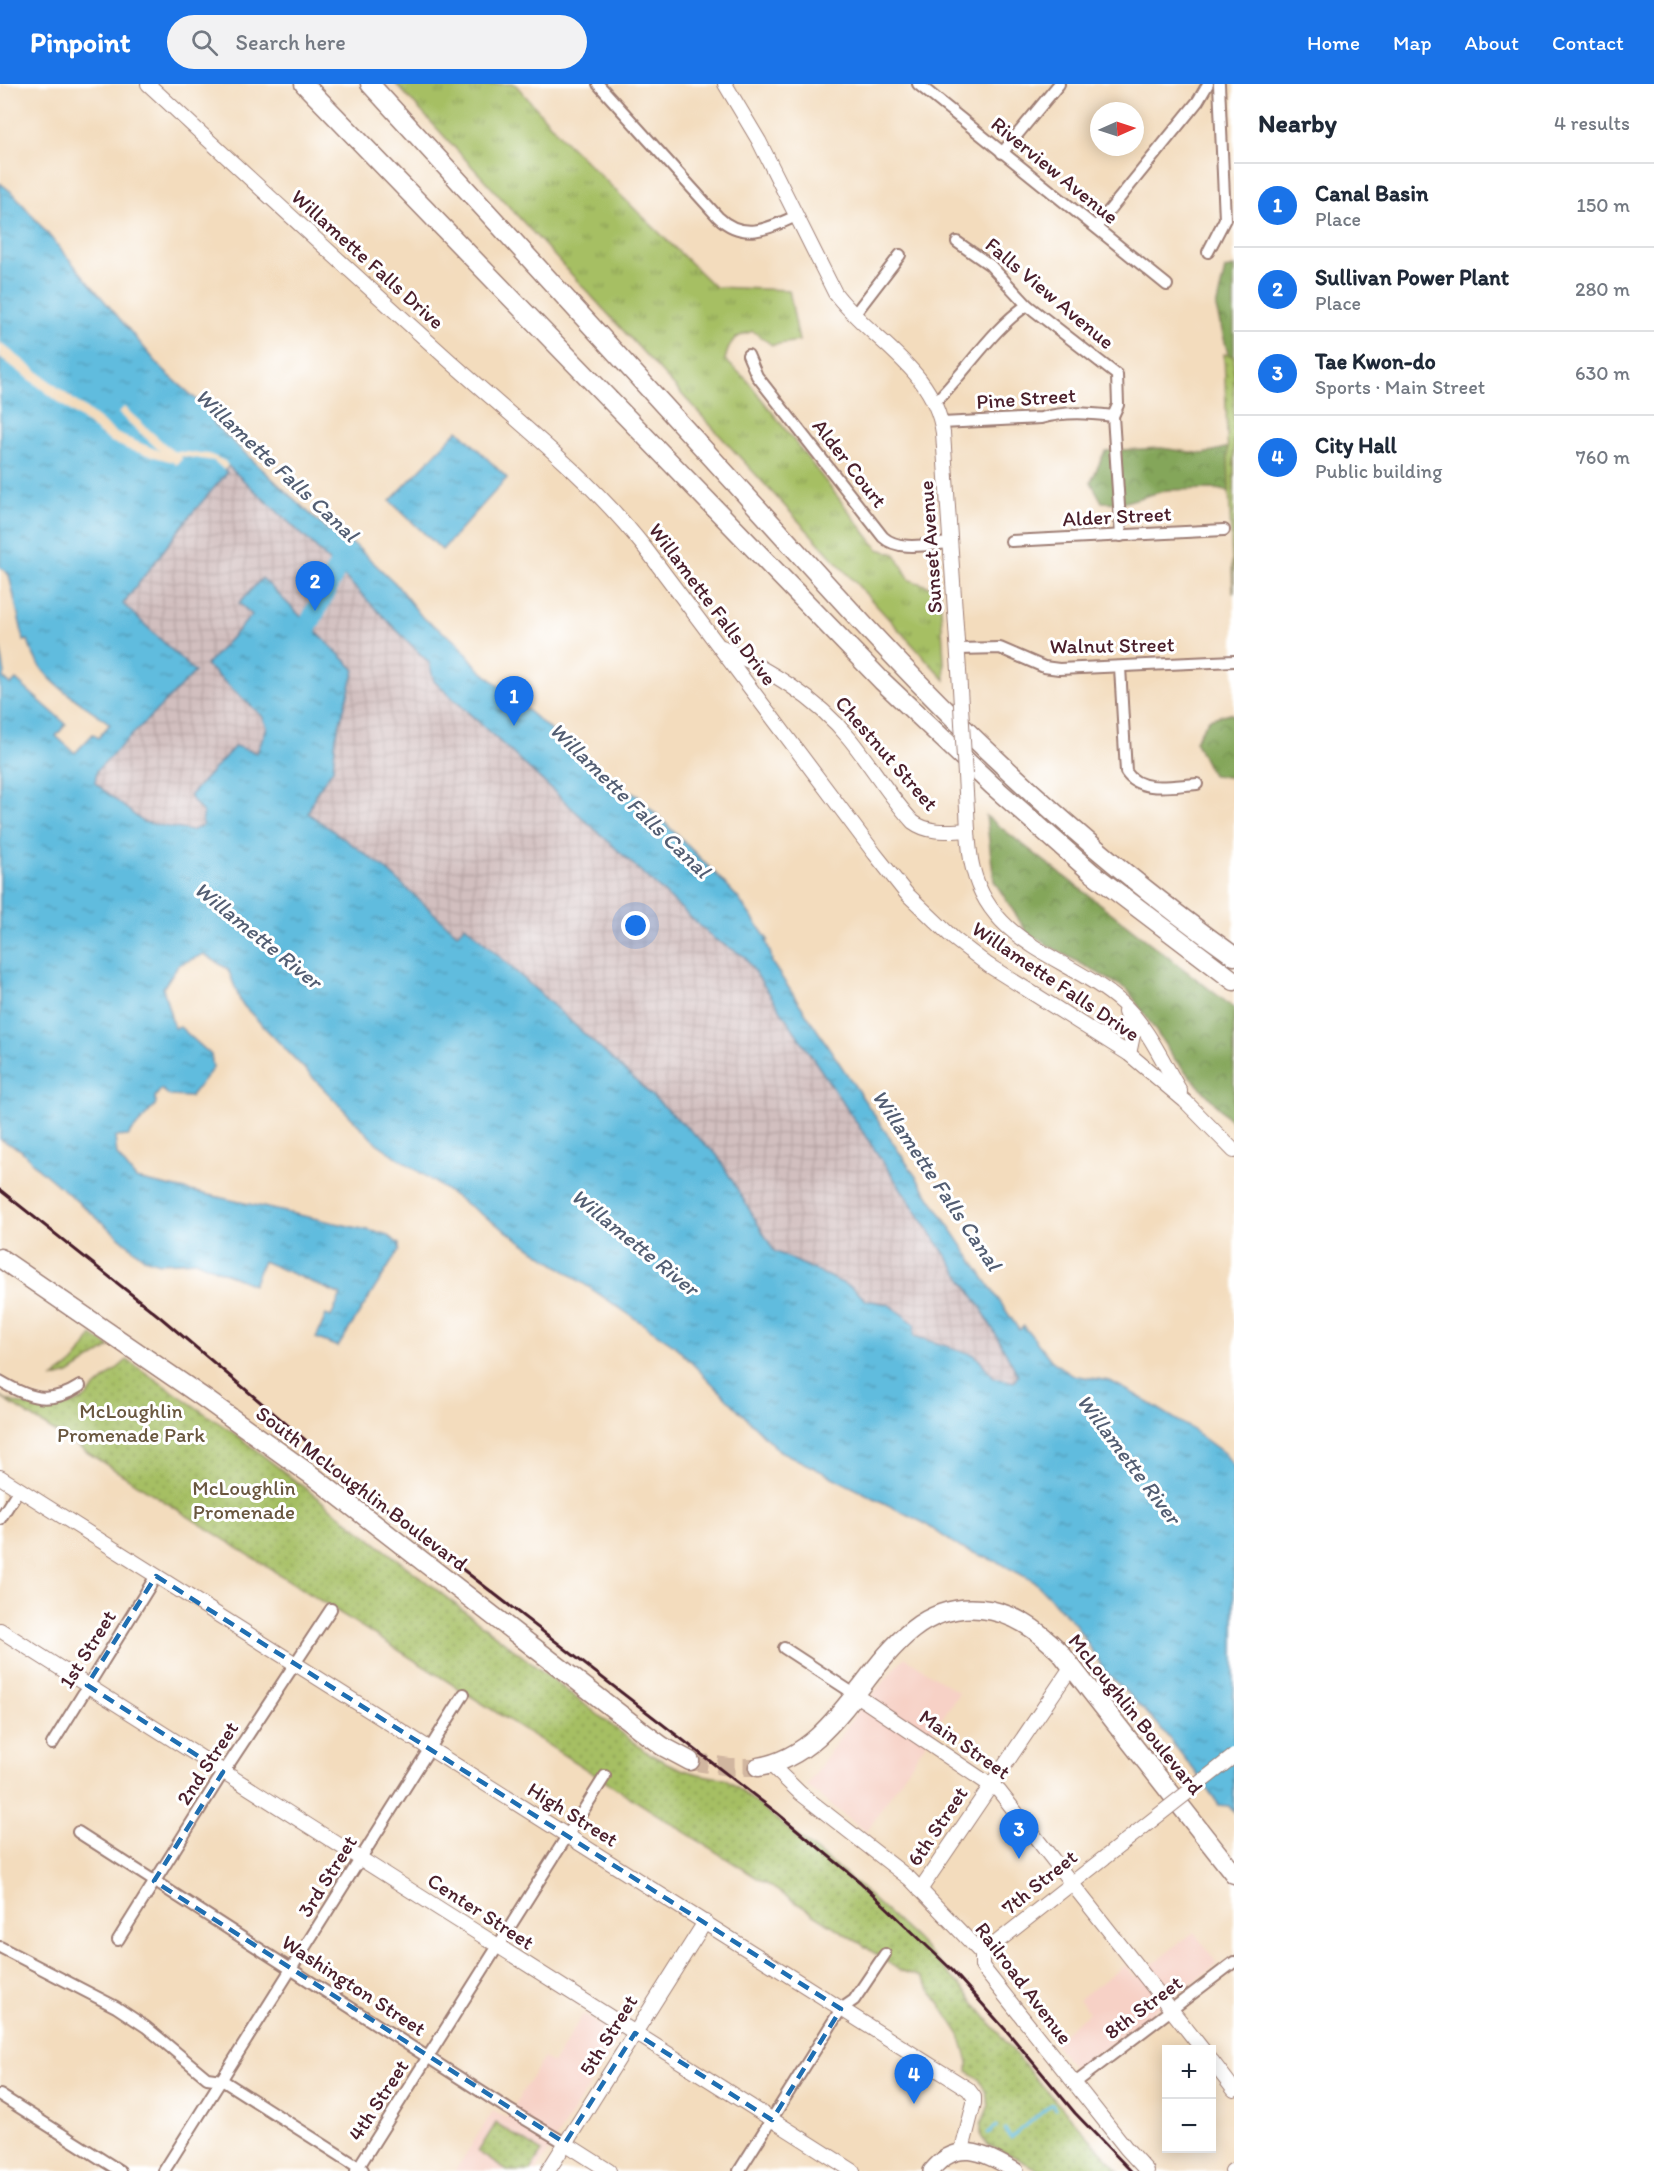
<!DOCTYPE html>
<html lang="en">
<head>
<meta charset="utf-8">
<style>
  body { margin:0; font-family:Itim,sans-serif; background:#f2f2f3; color:#1f2937 }
  .controls { position:absolute; right:18px; bottom:18px; display:grid; overflow:hidden; border-radius:0px; box-shadow:0 3px 15px #0003 }
  .controls button { width:54px; height:54px; display:grid; place-items:center; padding:0; border:0; border-bottom:2px solid #e0e1e3; background:#fff; color:#1f2937; font:30px sans-serif }
  .compass { position:absolute; left:1090px; top:18px; width:54px; height:54px; border-radius:50%; background:#fff; box-shadow:0 3px 15px #0003; rotate:87deg }
  .you { position:absolute; left:636px; top:842px; width:21px; height:21px; margin:-15px; border:4px solid #fff; border-radius:50%; background:#1a73e8; box-shadow:0 0 0 9px #1a73e833 }
  .badge { display:grid; place-items:center; width:39px; height:39px; border-radius:50%; background:#1a73e8; color:#fff; font-size:20px; font-weight:700 }
  .pin { position:absolute; translate:-50% -50px; filter:drop-shadow(0 2px 3px #0008) }
  .pin::after { content:''; position:absolute; top:32px; width:21px; height:18px; background:inherit; clip-path:polygon(0 0,100% 0,50% 100%) }
  .list { margin:0; padding:0; list-style:none }
  h2 { display:flex; justify-content:space-between; align-items:center; height:78px; margin:0; padding:0 24px; font-size:26px }
  h2 small { font-size:20px; font-weight:400; color:#747a83 }
  .list li { display:grid; grid-template-columns:39px 1fr auto; gap:18px; align-items:center; box-sizing:border-box; height:84px; padding:0 24px; border-top:2px solid #e0e1e3 }
  .list b { display:block; font-size:22px; white-space:nowrap }
  .list p { margin:0; font-size:20px; white-space:nowrap; color:#747a83 }
  .list em { font-size:20px; font-style:normal; color:#747a83 }
  .icon { flex:none; width:33px; height:33px; fill:none; stroke:currentColor; stroke-width:2; stroke-linecap:round; stroke-linejoin:round }
  .map { position:relative; flex:none; width:1234px; height:2087px; overflow:hidden }
  header { display:flex; align-items:center; gap:36px; box-sizing:border-box; height:84px; padding:0 30px; background:#1a73e8; color:#fff }
  header strong { font-size:28px }
  nav { display:flex; gap:33px; margin-inline-start:auto; font-size:21px }
  .search { width:420px; height:54px; background:#f2f2f3; display:flex; align-items:center; gap:15px; box-sizing:border-box; padding:0 21px; border-radius:33px; color:#747a83; font-size:22px }
  main { display:flex }
  aside { flex:1; background:#fff }
  .map>svg:first-child { display:block }
  .built { fill:#f7d1c6 }
  .industrial { fill:url(#industrial-grid) }
  .grass { fill:url(#grass-tufts); stroke:#786f48; stroke-width:1.5 }
  .forest { fill:url(#forest-crowns); stroke:#676242; stroke-width:1.5 }
  .park { fill:url(#park-dots); stroke:#786f48; stroke-width:1.5 }
  .water { fill:url(#water-ripples); stroke:#556e84; stroke-width:1.5; fill-rule:evenodd }
  .pier { fill:#f3dcbd }
  .lines { fill:none; stroke-linecap:round; stroke-linejoin:round }
  .stream { stroke:#60bcde; stroke-width:3 }
  .river { stroke:#60bcde; stroke-width:20 }
  .highway-tunnel { stroke:#d1b6a0; stroke-width:18; stroke-dasharray:18 9; stroke-linecap:butt }
  .street-casing { stroke:#9e7e74; stroke-width:14 }
  .secondary-casing { stroke:#9e7e74; stroke-width:16 }
  .primary-casing { stroke:#9e7e74; stroke-width:18 }
  .highway-casing { stroke:#9e7e74; stroke-width:21 }
  .street { stroke:#fff; stroke-width:10 }
  .secondary { stroke:#fff; stroke-width:14 }
  .primary { stroke:#fff; stroke-width:15 }
  .highway { stroke:#fff; stroke-width:18 }
  .rail { stroke:#4a1f2b; stroke-width:3 }
  .secondary-bridge-casing { stroke:#9e7e74; stroke-width:16; stroke-linecap:butt }
  .secondary-bridge { stroke:#fff; stroke-width:14 }
  .marked { fill:none; stroke:#1f6fb2; stroke-width:4.5; stroke-dasharray:12 8; stroke-linejoin:round }
  .labels { text-anchor:middle; dominant-baseline:central; stroke-width:6; stroke-linejoin:round; paint-order:stroke }
  .street-label { font-size:21px; fill:#4a1f2b; stroke:#fff }
  .park-label { font-size:21px; fill:#6a573f; stroke:#fff }
  .water-label { font-size:22px; font-style:italic; fill:#535e73; stroke:#fff }
</style>
</head>
<body>
<header>
<strong>Pinpoint</strong>
<div class="search"><svg class="icon" aria-label="search" viewBox="0 0 24 24"><circle cx="10" cy="10" r="6"/><path d="M15 15l6 6"/></svg>Search here</div>
<nav><a>Home</a><a>Map</a><a>About</a><a>Contact</a></nav>
</header>
<main>
<div class="map">
<svg width="1234" height="2087" viewBox="0 0 1234 2087">
  <defs>
    <pattern id="industrial-grid" width="8" height="8" patternUnits="userSpaceOnUse" patternTransform="scale(1.5)"><rect width="8" height="8" fill="#d2bfbf"/><path d="M0 4h8M4 0v8" fill="none" stroke="#b6a4a4"/></pattern>
    <pattern id="grass-tufts" width="24" height="20" patternUnits="userSpaceOnUse" patternTransform="scale(1.5)"><rect width="24" height="20" fill="#a6bf64"/><path d="M3 7l-1-3M5 7V3M7 7l1-3M15 17l-1-3M17 17v-4M19 17l1-3" fill="none" stroke="#899b53"/></pattern>
    <pattern id="forest-crowns" width="20" height="18" patternUnits="userSpaceOnUse" patternTransform="scale(1.5)"><rect width="20" height="18" fill="#84a65a"/><path d="M2 6a3 3 0 1 1 6 0M12 15a3 3 0 1 1 6 0" fill="none" stroke="#6e874b"/></pattern>
    <pattern id="park-dots" width="8" height="8" patternUnits="userSpaceOnUse" patternTransform="scale(1.5)"><rect width="8" height="8" fill="#a6bf64"/><path d="M2 2h.1M6 6h.1" fill="none" stroke="#899b53" stroke-width="1.8" stroke-linecap="round"/></pattern>
    <pattern id="water-ripples" width="26" height="14" patternUnits="userSpaceOnUse" patternTransform="scale(1.5)"><rect width="26" height="14" fill="#60bcde"/><path d="M2 4q2-2 4 0t4 0M15 11q2-2 4 0t4 0" fill="none" stroke="#5198b4"/></pattern>
  </defs>
  <rect width="100%" height="100%" fill="#fff"/>
  <filter id="ink" filterUnits="userSpaceOnUse"><feTurbulence type="fractalNoise" baseFrequency=".0167" numOctaves="2"/><feDisplacementMap in="SourceGraphic" scale="12" xChannelSelector="R" yChannelSelector="G"/><feConvolveMatrix kernelMatrix="1 2 1 2 8 2 1 2 1" color-interpolation-filters="sRGB"/></filter>
  <filter id="wash" filterUnits="userSpaceOnUse"><feTurbulence type="fractalNoise" baseFrequency=".008" numOctaves="4" result="noise"/><feDisplacementMap in="SourceGraphic" scale="24" xChannelSelector="R" yChannelSelector="G"/><feGaussianBlur stdDeviation="1.35" result="paint"/><feColorMatrix in="noise" values="0 0 0 0 0 0 0 0 0 0 0 0 0 0 0 0 0 1.4 0 .05"/><feComposite in="paint" operator="in"/></filter>
  <g filter="url(#wash)">
    <rect width="100%" height="100%" fill="#f3dcbd"/>
    <g class="built">
      <path d="M 905,1573 L 959,1609 L 866,1748 L 807,1702 L 856,1629 Z"/>
      <path d="M 1194,1848 L 1218,1880 L 1075,1986 L 1053,1958 L 1089,1928 L 1079,1915 L 1125,1881 L 1135,1893 Z"/>
      <path d="M 583,1930 L 620,1953 L 536,2087 L 455,2087 L 493,2027 L 506,2034 L 544,1974 L 553,1979 Z"/>
    </g>
    <path class="industrial" d="M 228,382 L 306,453 L 429,579 L 434,597 L 714,855 L 744,871 L 980,1222 L 1018,1291 L 1014,1299 L 994,1293 L 975,1271 L 914,1252 L 888,1220 L 866,1216 L 853,1204 L 774,1167 L 717,1071 L 466,842 L 458,850 L 382,782 L 308,729 L 316,709 L 333,685 L 336,653 L 355,586 L 252,531 L 206,581 L 262,632 L 267,643 L 257,669 L 235,662 L 189,712 L 203,729 L 202,742 L 191,747 L 143,738 L 95,699 L 97,686 L 195,588 L 123,520 L 189,433 L 227,389 L 224,386 Z"/>
    <path class="grass" d="M 396,0 L 515,0 L 566,58 L 715,203 L 789,206 L 799,257 L 772,261 L 753,247 C 734,253 730,255 725,276 L 747,296 L 878,465 L 895,470 L 910,496 L 940,506 L 945,596 Z"/>
    <g class="forest">
      <path d="M 1234,183 L 1234,409 L 1216,405 L 1167,406 L 1122,419 L 1102,418 L 1091,398 L 1105,367 L 1161,364 L 1204,370 L 1232,362 L 1232,285 L 1216,224 L 1225,185 Z"/>
      <path d="M 1230,629 L 1234,631 L 1234,694 L 1212,691 L 1195,657 L 1209,635 Z"/>
      <path d="M 986,732 L 1234,924 L 1234,1040 L 1176,977 L 1128,906 L 1028,850 L 994,797 Z"/>
    </g>
    <g class="park">
      <path d="M 1224,270 L 1234,272 L 1234,508 L 1233,508 Z"/>
      <path d="M 92,1251 L 110,1263 L 69,1290 L 51,1295 L 74,1279 Z"/>
      <path d="M 127,1276 L 235,1350 L 645,1667 C 671,1683 695,1692 725,1694 L 853,1797 L 915,1854 L 964,1906 L 1035,1994 L 1119,2087 L 1040,2087 L 1013,2072 L 987,2061 L 981,2052 L 981,2041 L 989,2021 L 986,2009 L 979,1995 L 968,1987 L 968,1978 L 960,1951 L 922,1893 L 899,1886 L 858,1858 L 0,1313 C 23,1323 59,1329 82,1316 C 87,1313 91,1308 95,1304 C 106,1294 117,1285 127,1276 Z"/>
      <path d="M 496,2039 L 542,2068 L 530,2087 L 507,2087 L 478,2068 Z"/>
    </g>
    <g class="water">
      <path d="M 0,99 L 14,110 L 163,286 L 207,325 L 215,341 L 325,444 L 356,462 L 395,499 L 422,533 L 458,559 L 478,584 L 610,697 L 638,712 L 715,789 L 738,814 L 768,856 L 766,857 L 771,871 L 772,879 L 1019,1246 L 1024,1242 L 1051,1276 L 1071,1291 L 1110,1297 L 1136,1311 L 1190,1344 L 1225,1370 L 1234,1383 L 1234,1729 L 1229,1722 L 1219,1721 L 1194,1686 L 1156,1638 L 1104,1586 L 1076,1541 L 1035,1498 L 1000,1479 L 961,1464 L 922,1438 L 778,1366 L 674,1261 L 375,1058 L 241,919 L 228,885 L 204,870 L 178,881 L 163,904 L 174,944 L 180,943 L 211,971 L 213,984 L 190,1013 L 170,1012 L 161,1005 L 155,1013 L 156,1020 L 128,1052 L 115,1053 L 117,1071 L 136,1095 L 385,1150 L 399,1160 L 399,1166 L 338,1263 L 316,1254 L 326,1231 L 331,1233 L 341,1211 L 263,1177 L 253,1201 L 197,1177 L 159,1179 L 144,1174 L 38,1084 L 21,1066 L 0,1055 L 0,562 L 5,590 L 3,594 L 11,601 L 16,596 L 66,640 L 56,652 L 75,669 L 93,650 L 98,654 L 110,640 C 79,615 39,599 28,556 L 24,557 L 9,491 L 0,483 ZM 228,382 L 310,458 L 429,579 L 434,597 L 714,855 L 744,872 L 980,1222 L 1018,1291 L 1014,1298 L 994,1293 L 975,1271 L 914,1252 L 915,1240 L 888,1220 L 866,1216 L 853,1204 L 774,1167 L 717,1071 L 465,841 L 457,850 L 382,782 L 308,729 L 316,709 L 333,685 L 336,653 L 355,586 L 262,494 L 239,519 L 252,531 L 206,581 L 262,632 L 267,643 L 257,669 L 235,662 L 189,712 L 203,729 L 202,742 L 191,747 L 143,738 L 95,699 L 97,686 L 195,588 L 123,520 L 189,433 L 227,389 L 225,386 Z"/>
      <path d="M 458,346 L 507,394 L 442,466 L 390,417 Z"/>
    </g>
    <path class="pier" d="M 0,258 L 118,350 L 160,367 L 118,329 L 124,323 L 173,367 L 209,370 L 225,377 L 228,382 L 224,386 L 214,377 L 181,372 L 182,375 L 176,381 L 173,378 L 129,366 L 109,357 L 0,273 Z"/>
    <g class="lines">
      <g class="stream">
        <path d="M 1005,2046 L 1011,2054 L 1052,2020 L 1056,2025"/>
        <path d="M 988,2049 L 997,2042"/>
      </g>
      <path class="river" d="M 304,565 L 307,544 L 342,474"/>
    </g>
  </g>
  <g filter="url(#ink)">
    <g class="lines">
      <path class="highway-tunnel" d="M 690,1677 L 729,1683 L 758,1683"/>
      <defs>
        <g id="street">
          <path d="M 598,0 L 718,133 C 743,157 768,145 796,132"/>
          <path d="M 918,0 L 1167,201"/>
          <path d="M 1002,69 L 1059,0"/>
          <path d="M 1096,143 L 1198,17 L 1208,0"/>
          <path d="M 957,158 L 990,181 L 1027,221 L 1117,291 L 1118,321 L 1113,332 L 1121,452"/>
          <path d="M 1208,168 L 1225,135 L 1219,0"/>
          <path d="M 854,231 L 900,171"/>
          <path d="M 748,271 L 757,292 L 883,453 C 899,468 930,460 951,459"/>
          <path d="M 935,318 C 967,287 990,247 1027,221"/>
          <path d="M 942,339 L 1041,334 C 1066,327 1088,329 1113,332"/>
          <path d="M 1011,457 L 1224,446"/>
          <path d="M 958,565 L 1000,564 L 1044,583 L 1059,585 L 1234,577"/>
          <path d="M 1120,583 L 1126,688 C 1140,710 1175,701 1197,700"/>
          <path d="M 0,1297 C 29,1314 49,1322 80,1302"/>
          <path d="M 0,1435 L 19,1405"/>
          <path d="M 784,1564 L 856,1611"/>
          <path d="M 52,1660 L 156,1492"/>
          <path d="M 78,1748 L 508,2025 L 565,2059"/>
          <path d="M 118,1856 L 217,1698 L 331,1525"/>
          <path d="M 0,1863 L 116,1923 L 146,1943 L 207,1994 L 222,1996 L 363,2086"/>
          <path d="M 1075,1999 L 1234,1878"/>
          <path d="M 0,2011 L 120,2087"/>
          <path d="M 164,2087 L 464,1610"/>
          <path d="M 356,2087 L 605,1692"/>
          <path d="M 739,2087 L 841,1925 L 854,1916 L 885,1870"/>
        </g>
        <g id="secondary">
          <path d="M 148,0 C 249,94 350,187 452,279 C 518,338 590,394 645,464 L 875,770 L 906,809 L 953,854 L 988,881 L 1129,970 L 1185,1017 L 1234,1067"/>
          <path d="M 725,0 L 759,57 L 835,209 C 871,257 934,284 943,349 L 959,587"/>
          <path d="M 722,563 C 769,587 815,612 849,654 C 871,681 889,712 913,738 C 929,750 949,747 968,746"/>
          <path d="M 967,726 C 968,745 968,766 973,785 C 992,862 1069,872 1122,919 C 1147,942 1163,978 1180,1007"/>
          <path d="M 1125,928 L 1133,951 L 1129,970"/>
          <path d="M 0,1393 L 968,2005 L 974,2013 L 974,2019 L 962,2066"/>
          <path d="M 0,1546 L 853,2087"/>
          <path d="M 856,1611 L 999,1707 L 1203,1966"/>
          <path d="M 771,1681 L 800,1709 L 910,1795 L 982,1870 L 982,1882 L 987,1889 L 1126,2064 L 1147,2087"/>
          <path d="M 920,1806 L 1072,1582"/>
          <path d="M 982,1870 L 1123,1759"/>
          <path d="M 1212,1977 L 1234,2006"/>
          <path d="M 565,2059 L 609,2087"/>
          <path d="M 548,2087 L 705,1838"/>
          <path d="M 1232,2087 L 1234,2086"/>
        </g>
        <path id="primary" d="M 931,2087 C 958,2053 985,2070 1016,2087"/>
        <g id="highway">
          <path d="M 304,0 L 882,597 L 993,702 L 1092,789 L 1234,897"/>
          <path d="M 370,0 C 491,132 612,264 733,397 C 819,491 903,588 996,675 C 1071,746 1150,812 1234,872"/>
          <path d="M 0,1174 L 204,1314 L 314,1393 L 647,1651 L 662,1662 L 690,1677"/>
          <path d="M 758,1683 C 860,1666 875,1515 981,1525 C 1013,1528 1038,1546 1060,1568 L 1234,1790"/>
        </g>
      </defs>
      <use href="#street" class="street-casing"/>
      <use href="#secondary" class="secondary-casing"/>
      <use href="#primary" class="primary-casing"/>
      <use href="#highway" class="highway-casing"/>
      <use href="#street" class="street"/>
      <use href="#secondary" class="secondary"/>
      <use href="#primary" class="primary"/>
      <use href="#highway" class="highway"/>
      <path class="rail" d="M 0,1106 L 160,1233 L 408,1443 L 777,1729 L 860,1798 L 952,1886 L 1011,1952 L 1075,2029 L 1131,2087"/>
      <defs>
        <g id="secondary-bridge">
          <path d="M 959,587 L 967,726"/>
          <path d="M 1123,1759 L 1234,1672"/>
        </g>
      </defs>
      <use href="#secondary-bridge" class="secondary-bridge-casing"/>
      <use href="#secondary-bridge" class="secondary-bridge"/>
    </g>
  </g>
  <path class="marked" d="M 156,1492 L 841,1925 L 772,2036 L 635,1949 L 565,2059 L 154,1797 L 223,1688 L 87,1601 Z"/>
  <g class="labels">
    <g class="street-label">
      <text transform="translate(1055 86) rotate(39)">Riverview Avenue</text>
      <text transform="translate(368 175) rotate(42)">Willamette Falls Drive</text>
      <text transform="translate(1050 209) rotate(40)">Falls View Avenue</text>
      <text transform="translate(1026 314) rotate(-4)">Pine Street</text>
      <text transform="translate(850 379) rotate(52)">Alder Court</text>
      <text transform="translate(1117 432) rotate(-3)">Alder Street</text>
      <text transform="translate(930 463) rotate(-94)">Sunset Avenue</text>
      <text transform="translate(713 520) rotate(53)">Willamette Falls Drive</text>
      <text transform="translate(1112 561) rotate(-1)">Walnut Street</text>
      <text transform="translate(887 669) rotate(49)">Chestnut Street</text>
      <text transform="translate(1056 897) rotate(34)">Willamette Falls Drive</text>
      <text transform="translate(362 1404) rotate(37)">South McLoughlin Boulevard</text>
      <text transform="translate(87 1565) rotate(-58)">1st Street</text>
      <text transform="translate(1136 1630) rotate(51)">McLoughlin Boulevard</text>
      <text transform="translate(965 1660) rotate(35)">Main Street</text>
      <text transform="translate(207 1679) rotate(-57)">2nd Street</text>
      <text transform="translate(573 1730) rotate(32)">High Street</text>
      <text transform="translate(937 1742) rotate(-56)">6th Street</text>
      <text transform="translate(327 1792) rotate(-58)">3rd Street</text>
      <text transform="translate(1039 1798) rotate(-39)">7th Street</text>
      <text transform="translate(481 1827) rotate(33)">Center Street</text>
      <text transform="translate(1024 1899) rotate(53)">Railroad Avenue</text>
      <text transform="translate(354 1901) rotate(33)">Washington Street</text>
      <text transform="translate(1143 1923) rotate(-37)">8th Street</text>
      <text transform="translate(608 1951) rotate(-58)">5th Street</text>
      <text transform="translate(378 2016) rotate(-57)">4th Street</text>
    </g>
    <g class="park-label">
      <text x="131" y="1326">McLoughlin<tspan x="131" dy="24">Promenade Park</tspan></text>
      <text x="244" y="1403">McLoughlin<tspan x="244" dy="24">Promenade</tspan></text>
    </g>
    <g class="water-label">
      <text transform="translate(277 381) rotate(43)">Willamette Falls Canal</text>
      <text transform="translate(630 716) rotate(44)">Willamette Falls Canal</text>
      <text transform="translate(258 851) rotate(39)">Willamette River</text>
      <text transform="translate(937 1096) rotate(56)">Willamette Falls Canal</text>
      <text transform="translate(635 1158) rotate(39)">Willamette River</text>
      <text transform="translate(1129 1375) rotate(53)">Willamette River</text>
    </g>
  </g>
</svg>
<div class="controls">
<button>+</button>
<button>−</button>
</div>
<svg class="compass" viewBox="-18 -18 36 36"><path d="M0-13l5 13h-10z" fill="#e53935"/><path d="M0 13l5-13h-10z" fill="#747a83"/></svg>
<div class="you"></div>
<div class="pin badge" style="left:514px;top:642px">1</div>
<div class="pin badge" style="left:315px;top:527px">2</div>
<div class="pin badge" style="left:1019px;top:1775px">3</div>
<div class="pin badge" style="left:914px;top:2020px">4</div>
</div>
<aside>
<h2>Nearby<small>4 results</small></h2>
<ul class="list">
<li><span class="badge">1</span><div><b>Canal Basin</b><p>Place</p></div><em>150 m</em></li>
<li><span class="badge">2</span><div><b>Sullivan Power Plant</b><p>Place</p></div><em>280 m</em></li>
<li><span class="badge">3</span><div><b>Tae Kwon-do</b><p>Sports · Main Street</p></div><em>630 m</em></li>
<li><span class="badge">4</span><div><b>City Hall</b><p>Public building</p></div><em>760 m</em></li>
</ul>
</aside>
</main>
</body>
</html>
